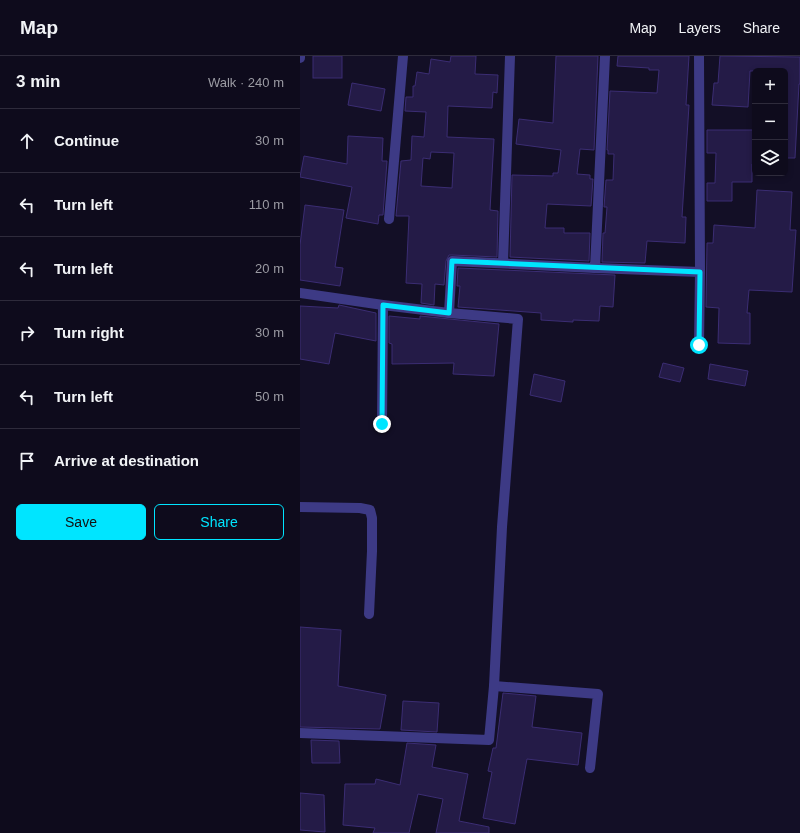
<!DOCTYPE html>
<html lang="en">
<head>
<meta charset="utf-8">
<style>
  body { margin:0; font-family:Helvetica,sans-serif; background:#1c1929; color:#f1f3f6 }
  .controls { position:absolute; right:12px; top:12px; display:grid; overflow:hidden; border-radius:6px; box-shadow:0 2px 6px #0003 }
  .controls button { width:36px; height:36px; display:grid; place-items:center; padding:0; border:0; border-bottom:1px solid #2e2b3b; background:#0e0b1c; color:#f1f3f6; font:20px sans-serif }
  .stop { position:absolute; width:12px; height:12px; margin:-9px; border:3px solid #00e5ff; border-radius:50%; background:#fff }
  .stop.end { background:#00e5ff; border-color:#fff; box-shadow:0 1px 4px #0008 }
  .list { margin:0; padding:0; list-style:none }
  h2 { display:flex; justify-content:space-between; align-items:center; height:52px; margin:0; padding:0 16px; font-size:17px }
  h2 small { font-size:13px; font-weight:400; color:#9b9ba3 }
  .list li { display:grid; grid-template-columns:26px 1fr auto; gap:12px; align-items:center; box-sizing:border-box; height:64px; padding:0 16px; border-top:1px solid #2e2b3b }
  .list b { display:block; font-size:15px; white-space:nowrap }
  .list em { font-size:13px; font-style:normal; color:#9b9ba3 }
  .actions { display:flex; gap:8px; padding:12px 16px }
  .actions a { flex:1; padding:9px 0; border:1px solid #00e5ff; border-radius:6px; text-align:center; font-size:14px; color:#00e5ff }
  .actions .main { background:#00e5ff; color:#111 }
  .icon { flex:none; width:22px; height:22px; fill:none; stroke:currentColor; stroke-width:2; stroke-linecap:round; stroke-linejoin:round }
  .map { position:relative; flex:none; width:500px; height:777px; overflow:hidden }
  header { display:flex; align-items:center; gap:24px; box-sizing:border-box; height:56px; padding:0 20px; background:#0e0b1c; border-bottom:1px solid #2e2b3b }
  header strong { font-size:19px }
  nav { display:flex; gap:22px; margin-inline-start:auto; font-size:14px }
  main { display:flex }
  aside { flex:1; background:#0e0b1c }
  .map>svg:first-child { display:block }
  .building { fill:#241b47; stroke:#3b2d73; fill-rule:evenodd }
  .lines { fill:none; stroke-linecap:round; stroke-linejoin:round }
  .minor { stroke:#3d3a85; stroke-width:10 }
  .route { stroke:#00e5ff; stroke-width:5 }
</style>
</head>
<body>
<header>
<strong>Map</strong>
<nav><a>Map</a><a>Layers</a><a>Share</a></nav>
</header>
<main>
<aside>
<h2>3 min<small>Walk · 240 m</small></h2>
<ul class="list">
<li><svg class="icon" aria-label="ahead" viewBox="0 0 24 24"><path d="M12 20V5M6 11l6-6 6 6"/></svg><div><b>Continue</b></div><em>30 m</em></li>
<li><svg class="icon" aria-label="left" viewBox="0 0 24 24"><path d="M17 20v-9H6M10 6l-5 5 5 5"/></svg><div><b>Turn left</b></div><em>110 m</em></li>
<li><svg class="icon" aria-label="left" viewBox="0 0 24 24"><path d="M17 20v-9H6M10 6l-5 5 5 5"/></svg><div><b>Turn left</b></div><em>20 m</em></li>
<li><svg class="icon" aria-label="right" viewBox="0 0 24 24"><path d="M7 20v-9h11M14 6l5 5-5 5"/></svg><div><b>Turn right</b></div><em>30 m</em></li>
<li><svg class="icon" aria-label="left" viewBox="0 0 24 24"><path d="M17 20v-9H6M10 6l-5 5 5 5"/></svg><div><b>Turn left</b></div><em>50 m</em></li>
<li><svg class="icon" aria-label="arrive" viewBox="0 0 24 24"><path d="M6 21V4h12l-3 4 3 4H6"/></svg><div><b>Arrive at destination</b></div></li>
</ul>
<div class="actions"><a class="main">Save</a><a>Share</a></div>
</aside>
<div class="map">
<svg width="500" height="777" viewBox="0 0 500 777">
  <rect width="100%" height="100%" fill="#130f26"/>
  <g class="building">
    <rect x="13" y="0" width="29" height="22"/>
    <path d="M 151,0 L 176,0 L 175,18 L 198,19 L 197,37 L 193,36 L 192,52 L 148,50 L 147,81 L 194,83 L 190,154 L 198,155 L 197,201 L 152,199 L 149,199 L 146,205 L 144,229 L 135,228 L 134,249 L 121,247 L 122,228 L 106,227 L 109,160 L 96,160 L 101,105 L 111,104 L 112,80 L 124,81 L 126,56 L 105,55 L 106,41 L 113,41 L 113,30 L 115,30 L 117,16 L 129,18 L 131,3 L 150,6 ZM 131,96 L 154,97 L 152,132 L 121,130 L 123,102 L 130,103 Z"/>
    <path d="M 256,0 L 298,0 L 294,94 L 280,93 L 277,118 L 290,119 L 290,123 L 293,123 L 291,150 L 247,148 L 245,172 L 264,172 L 264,177 L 290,177 L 289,205 L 210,201 L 212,119 L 253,120 L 253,117 L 258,117 L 261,94 L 216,88 L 219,63 L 253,67 Z"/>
    <path d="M 318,0 L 389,0 L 386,49 L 389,49 L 382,161 L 386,161 L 385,187 L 347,185 L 345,207 L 302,206 L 303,177 L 305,177 L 307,151 L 304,151 L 306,124 L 313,124 L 314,98 L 308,98 L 308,94 L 307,94 L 310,35 L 357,37 L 359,14 L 349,14 L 349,12 L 317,10 Z"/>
    <path d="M 420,0 L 500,1 L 500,28 L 499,28 L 495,102 L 485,102 L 485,15 L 450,15 L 448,51 L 412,49 L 414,27 L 418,27 Z"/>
    <path d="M 52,27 L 85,33 L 81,55 L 48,49 Z"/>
    <path d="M 407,74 L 455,74 L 455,108 L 452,108 L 452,126 L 432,126 L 432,145 L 407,145 L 407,127 L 415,127 L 416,97 L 407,97 Z"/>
    <path d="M 48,80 L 83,82 L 82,105 L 87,105 L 83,159 L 79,159 L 78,168 L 46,162 L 52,131 L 0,121 L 4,100 L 47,108 Z"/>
    <path d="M 457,134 L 492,136 L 490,174 L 496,174 L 492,236 L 449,234 L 447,257 L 450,257 L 450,288 L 418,287 L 419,252 L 406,251 L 407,187 L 413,187 L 414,169 L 455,172 Z"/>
    <path d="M 5,149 L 44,154 L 35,211 L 43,212 L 40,230 L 0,224 L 0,189 Z"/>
    <path d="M 158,212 L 315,219 L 313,251 L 300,250 L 299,265 L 273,264 L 273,266 L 241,264 L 241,257 L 158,251 L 160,230 L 157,230 Z"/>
    <path d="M 39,249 L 76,257 L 76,285 L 35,277 L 29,308 L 0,303 L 0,250 L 38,252 Z"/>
    <path d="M 89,260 L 120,263 L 120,260 L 199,268 L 194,320 L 153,318 L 154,307 L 92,308 L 92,288 L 89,287 Z"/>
    <path d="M 363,307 L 384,312 L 380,326 L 359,321 Z"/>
    <path d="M 410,308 L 448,315 L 445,330 L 408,323 Z"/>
    <path d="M 234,318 L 265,325 L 261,346 L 230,339 Z"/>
    <path d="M 0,571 L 41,574 L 38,630 L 86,639 L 80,673 L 0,671 Z"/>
    <path d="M 203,637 L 236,640 L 232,671 L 282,677 L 278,709 L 227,703 L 215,768 L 183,762 L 192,716 L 188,715 L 193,692 L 196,692 Z"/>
    <path d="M 103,645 L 139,647 L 137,676 L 101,674 Z"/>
    <path d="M 11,684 L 39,685 L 40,707 L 12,707 Z"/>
    <path d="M 107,687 L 136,689 L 132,711 L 168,718 L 159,765 L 189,771 L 189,777 L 136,777 L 143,743 L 118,738 L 109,777 L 73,777 L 75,772 L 43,769 L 45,728 L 75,728 L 76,723 L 100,729 Z"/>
    <path d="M 0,737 L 24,739 L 25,776 L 0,774 Z"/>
  </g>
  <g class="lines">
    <g class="minor">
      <path d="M 399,0 L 400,216 L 399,289"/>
      <path d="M 0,2 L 0,0"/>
      <path d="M 89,163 L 103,0"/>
      <path d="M 203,207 L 210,0"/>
      <path d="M 295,212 L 400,216"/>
      <path d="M 0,237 L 83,249 L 149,257 L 152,205 L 295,212 L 305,0"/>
      <path d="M 82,368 L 83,249"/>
      <path d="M 0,451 L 60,452 L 70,454 L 72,462 L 72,495 L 69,558"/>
      <path d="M 194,630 L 298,638 L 290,712"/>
      <path d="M 0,677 L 189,684 L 194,630 L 202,471 L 218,263 L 149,257"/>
    </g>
  </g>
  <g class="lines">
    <path class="route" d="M 82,368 L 83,249 L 149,257 L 152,205 L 400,216 L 399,289"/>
  </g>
</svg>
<div class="controls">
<button>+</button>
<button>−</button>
<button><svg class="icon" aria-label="layers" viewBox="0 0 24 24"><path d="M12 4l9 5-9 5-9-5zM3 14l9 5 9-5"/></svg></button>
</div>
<div class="stop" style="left:399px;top:289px"></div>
<div class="stop end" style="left:82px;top:368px"></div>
</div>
</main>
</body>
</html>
